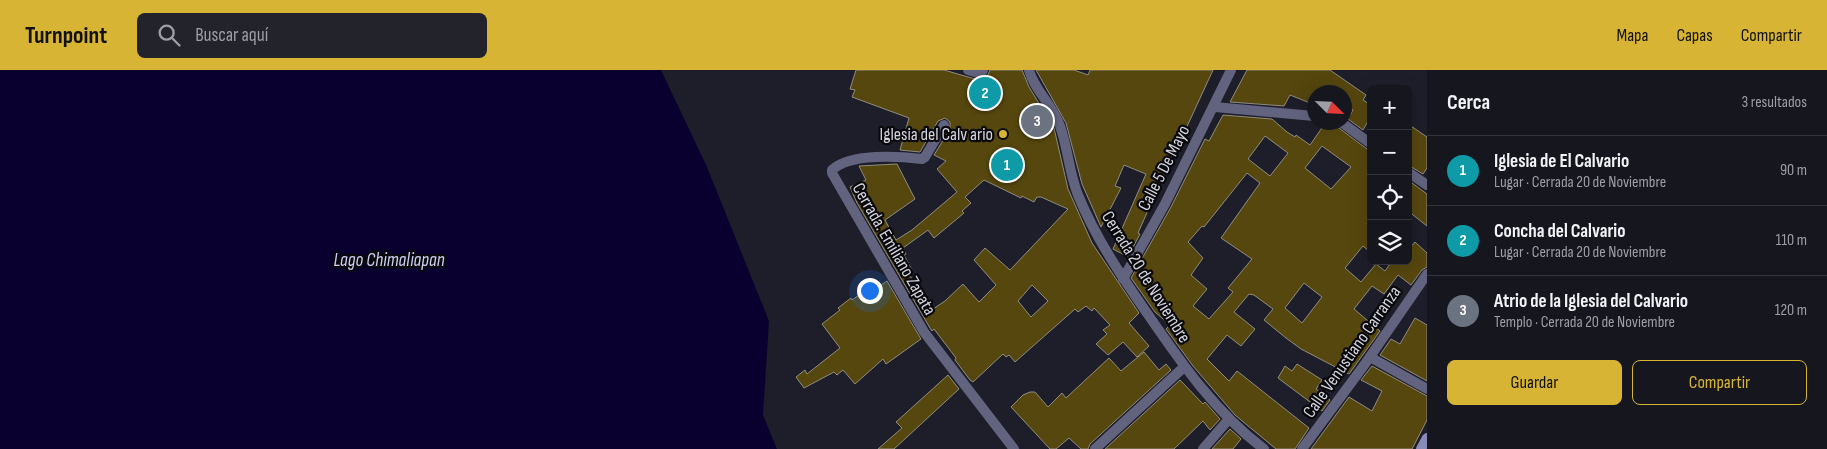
<!DOCTYPE html>
<html lang="es">
<head>
<meta charset="utf-8">
<style>
  body { margin:0; font-family:"Sofia Sans Condensed",sans-serif; background:#23232c; color:#f1f3f6 }
  .controls { position:absolute; right:15px; top:15px; display:grid; overflow:hidden; border-radius:8px; box-shadow:0 5px 20px #0002 }
  .controls button { width:45px; height:45px; display:grid; place-items:center; padding:0; border:0; border-bottom:1px solid #35353d; background:#16161f; color:#f1f3f6; font:25px sans-serif }
  .compass { position:absolute; left:1307px; top:15px; width:45px; height:45px; border-radius:50%; background:#16161f; box-shadow:0 5px 20px #0002; rotate:114deg }
  .you { position:absolute; left:869px; top:220px; width:18px; height:18px; margin:-12px; border:4px solid #fff; border-radius:50%; background:#1a73e8; box-shadow:0 0 0 8px #1a73e833 }
  .badge { display:grid; place-items:center; width:32px; height:32px; border-radius:50%; background:#d7b434; color:#fff; font-size:16px; font-weight:700 }
  .pin { position:absolute; translate:-50% -50%; border:2px solid #fff; box-shadow:0 1px 5px #0006 }
  .list { margin:0; padding:0; list-style:none }
  h2 { display:flex; justify-content:space-between; align-items:center; height:65px; margin:0; padding:0 20px; font-size:21px }
  h2 small { font-size:16px; font-weight:400; color:#9e9fa4 }
  .list li { display:grid; grid-template-columns:32px 1fr auto; gap:15px; align-items:center; box-sizing:border-box; height:70px; padding:0 20px; border-top:1px solid #35353d }
  .list b { display:block; font-size:19px; white-space:nowrap }
  .list p { margin:0; font-size:16px; white-space:nowrap; color:#9e9fa4 }
  .list em { font-size:16px; font-style:normal; color:#9e9fa4 }
  .actions { display:flex; gap:10px; padding:15px 20px }
  .actions a { flex:1; padding:11px 0; border:1px solid #d7b434; border-radius:8px; text-align:center; font-size:18px; color:#d7b434 }
  .actions .main { background:#d7b434; color:#111 }
  .icon { flex:none; width:28px; height:28px; fill:none; stroke:currentColor; stroke-width:2; stroke-linecap:round; stroke-linejoin:round }
  .map { position:relative; flex:none; width:1427px; height:379px; overflow:hidden }
  header { display:flex; align-items:center; gap:30px; box-sizing:border-box; height:70px; padding:0 25px; background:#d7b434; color:#111 }
  header strong { font-size:24px }
  nav { display:flex; gap:28px; margin-inline-start:auto; font-size:18px }
  .search { width:350px; height:45px; background:#23232c; display:flex; align-items:center; gap:12px; box-sizing:border-box; padding:0 18px; border-radius:8px; color:#9e9fa4; font-size:19px }
  main { display:flex }
  aside { flex:1; background:#16161f }
  .map>svg:first-child { display:block }
  .water { fill:#0a002f }
  .building { fill:#56470e; stroke:#918d7f; fill-rule:evenodd }
  .lines { fill:none; stroke-linecap:round; stroke-linejoin:round }
  .street { stroke:#62637e; stroke-width:10 }
  .secondary { stroke:#898ab5; stroke-width:10 }
  .poi-dot { fill:#d7b434; stroke:#08080d; stroke-width:2 }
  .labels { text-anchor:middle; dominant-baseline:central; stroke-width:4.5; stroke-linejoin:round; paint-order:stroke }
  .poi-label { font-size:18px; fill:#d4d4dc; stroke:#08080d; text-anchor:end }
  .street-label { font-size:18px; fill:#d4d4dc; stroke:#08080d }
  .water-label { font-size:19px; font-style:italic; fill:#cdcff3; stroke:#08080d }
</style>
</head>
<body>
<header>
<strong>Turnpoint</strong>
<div class="search"><svg class="icon" aria-label="search" viewBox="0 0 24 24"><circle cx="10" cy="10" r="6"/><path d="M15 15l6 6"/></svg>Buscar aquí</div>
<nav><a>Mapa</a><a>Capas</a><a>Compartir</a></nav>
</header>
<main>
<div class="map">
<svg width="1427" height="379" viewBox="0 0 1427 379">
  <rect width="100%" height="100%" fill="#1d1e29"/>
  <path class="water" d="M 0,0 L 661,0 L 707,97 L 769,251 L 763,345 L 777,379 L 0,379 Z"/>
  <g class="building">
    <path d="M 856,0 L 944,0 L 982,11 L 987,7 L 990,0 L 1022,0 L 1029,17 L 1054,58 L 1068,119 L 1092,173 L 1139,243 L 1129,253 L 1149,276 L 1137,287 L 1123,272 L 1108,285 L 1096,274 L 1107,264 L 1103,260 L 1110,255 L 1094,238 L 1092,241 L 1086,236 L 1078,242 L 1075,239 L 1015,292 L 1009,285 L 1006,287 L 1003,284 L 973,312 L 970,310 L 955,290 L 956,288 L 934,259 L 932,261 L 930,258 L 857,133 L 850,117 L 866,110 L 859,96 L 897,94 L 915,129 L 885,150 L 896,170 L 912,160 L 957,122 L 937,99 L 946,91 L 934,85 L 950,59 L 950,52 L 945,48 L 938,51 L 920,82 L 900,80 L 909,48 L 852,27 L 855,20 L 850,19 ZM 984,110 L 1021,128 L 1022,126 L 1034,132 L 1037,127 L 1041,127 L 1068,139 L 1010,200 L 985,178 L 974,190 L 996,215 L 979,232 L 963,214 L 945,231 L 930,241 L 908,202 L 912,200 L 904,185 L 906,184 L 903,178 L 928,160 L 934,168 L 964,143 L 962,141 L 971,133 L 965,127 ZM 1032,215 L 1048,231 L 1031,247 L 1018,231 Z"/>
    <path d="M 1036,0 L 1074,0 L 1088,5 L 1090,0 L 1213,0 L 1178,76 L 1177,75 L 1138,163 L 1140,164 L 1128,187 L 1113,179 L 1146,104 L 1124,95 L 1115,116 L 1121,118 L 1101,157 L 1082,114 L 1066,53 Z"/>
    <path d="M 1247,0 L 1330,0 L 1366,25 L 1363,30 L 1371,35 L 1371,46 L 1363,60 L 1348,49 L 1353,40 L 1344,36 L 1344,22 L 1314,22 L 1310,33 L 1290,25 L 1284,36 L 1230,32 Z"/>
    <path d="M 1223,45 L 1272,49 L 1287,62 L 1295,67 L 1296,65 L 1310,75 L 1326,52 L 1331,52 L 1371,82 L 1371,183 L 1363,176 L 1345,198 L 1361,212 L 1376,194 L 1385,201 L 1392,191 L 1408,191 L 1408,180 L 1415,172 L 1427,183 L 1427,197 L 1422,200 L 1411,215 L 1398,205 L 1384,224 L 1372,216 L 1354,239 L 1380,261 L 1349,304 L 1301,279 L 1286,268 L 1264,250 L 1273,239 L 1254,225 L 1249,224 L 1234,242 L 1255,259 L 1241,276 L 1227,265 L 1207,289 L 1229,311 L 1237,301 L 1309,358 L 1295,379 L 1276,379 L 1235,345 L 1193,296 L 1166,259 L 1170,255 L 1155,242 L 1131,208 L 1171,137 L 1205,69 L 1209,71 ZM 1265,66 L 1288,83 L 1270,106 L 1248,89 ZM 1322,76 L 1351,97 L 1331,119 L 1305,98 ZM 1247,103 L 1260,113 L 1221,168 L 1252,189 L 1228,218 L 1233,222 L 1209,249 L 1193,236 L 1207,219 L 1191,205 L 1203,188 L 1188,172 L 1202,156 L 1204,157 ZM 1304,213 L 1322,227 L 1302,253 L 1285,238 Z"/>
    <path d="M 1408,54 L 1427,67 L 1427,98 L 1423,104 L 1408,95 Z"/>
    <path d="M 1408,110 L 1427,124 L 1427,156 L 1408,141 Z"/>
    <path d="M 887,211 L 921,269 L 886,294 L 883,289 L 855,314 L 843,300 L 837,305 L 834,302 L 804,318 L 796,307 L 805,300 L 807,304 L 840,278 L 822,254 L 840,240 L 838,238 L 851,228 L 852,230 L 866,220 L 868,224 Z"/>
    <path d="M 1415,248 L 1427,255 L 1427,311 L 1380,285 L 1391,269 L 1400,274 Z"/>
    <path d="M 1144,282 L 1159,300 L 1166,294 L 1171,300 L 1090,374 L 1088,379 L 1081,379 L 1069,368 L 1056,379 L 1050,379 L 1011,337 L 1023,325 L 1030,322 L 1035,322 L 1048,337 L 1062,323 L 1066,328 L 1109,288 L 1121,301 Z"/>
    <path d="M 1297,294 L 1322,310 L 1316,319 L 1330,330 L 1322,341 L 1278,308 L 1285,296 L 1292,301 Z"/>
    <path d="M 1372,296 L 1427,326 L 1427,350 L 1412,379 L 1311,379 L 1349,327 L 1372,341 L 1382,321 L 1361,310 Z"/>
    <path d="M 948,305 L 959,319 L 894,379 L 878,379 L 902,358 L 896,352 Z"/>
    <path d="M 1180,310 L 1203,334 L 1205,332 L 1220,349 L 1210,360 L 1203,351 L 1174,379 L 1105,379 Z"/>
    <path d="M 1230,359 L 1241,369 L 1233,379 L 1212,379 Z"/>
  </g>
  <g class="lines">
    <g class="street">
      <path d="M 968,0 L 981,4 L 983,0"/>
      <path d="M 1029,0 C 1034,20 1053,35 1060,56 C 1068,78 1069,103 1078,125 C 1096,169 1122,207 1149,246 C 1182,294 1216,343 1264,379"/>
      <path d="M 1215,37 L 1314,46"/>
      <path d="M 1341,52 L 1371,74"/>
      <path d="M 944,55 L 925,87 L 922,89 C 898,86 850,83 832,100 L 832,103 L 924,262 L 1014,379"/>
      <path d="M 1408,102 L 1427,115"/>
      <path d="M 1123,209 L 1165,134 L 1231,0"/>
      <path d="M 1370,287 L 1427,319"/>
      <path d="M 1095,379 L 1184,297"/>
      <path d="M 1203,379 L 1229,349"/>
      <path d="M 1302,379 L 1365,294 L 1427,204"/>
    </g>
    <path class="secondary" d="M 1421,379 L 1427,368"/>
  </g>
  <circle class="poi-dot" cx="1003" cy="64" r="5"/>
  <g class="labels">
    <g class="poi-label">
      <text x="993" y="64">Iglesia del Calv ario</text>
    </g>
    <g class="street-label">
      <text transform="translate(1164 98) rotate(-63)">Calle 5 De Mayo</text>
      <text transform="translate(894 179) rotate(60)">Cerrada. Emiliano Zapata</text>
      <text transform="translate(1146 207) rotate(58)">Cerrada 20 de Noviembre</text>
      <text transform="translate(1352 282) rotate(-55)">Calle Venustiano Carranza</text>
    </g>
    <g class="water-label">
      <text x="389" y="190">Lago Chimaliapan</text>
    </g>
  </g>
</svg>
<div class="controls">
<button>+</button>
<button>−</button>
<button><svg class="icon" aria-label="locate" viewBox="0 0 24 24"><circle cx="12" cy="12" r="6"/><path d="M12 2v4M12 18v4M2 12h4M18 12h4"/></svg></button>
<button><svg class="icon" aria-label="layers" viewBox="0 0 24 24"><path d="M12 4l9 5-9 5-9-5zM3 14l9 5 9-5"/></svg></button>
</div>
<svg class="compass" viewBox="-18 -18 36 36"><path d="M0-13l5 13h-10z" fill="#e53935"/><path d="M0 13l5-13h-10z" fill="#9e9fa4"/></svg>
<div class="you"></div>
<div class="pin badge" style="left:1007px;top:95px;background:#0f9aa8">1</div>
<div class="pin badge" style="left:985px;top:23px;background:#0f9aa8">2</div>
<div class="pin badge" style="left:1037px;top:51px;background:#6b7280">3</div>
</div>
<aside>
<h2>Cerca<small>3 resultados</small></h2>
<ul class="list">
<li><span class="badge" style="background:#0f9aa8">1</span><div><b>Iglesia de El Calvario</b><p>Lugar · Cerrada 20 de Noviembre</p></div><em>90 m</em></li>
<li><span class="badge" style="background:#0f9aa8">2</span><div><b>Concha del Calvario</b><p>Lugar · Cerrada 20 de Noviembre</p></div><em>110 m</em></li>
<li><span class="badge" style="background:#6b7280">3</span><div><b>Atrio de la Iglesia del Calvario</b><p>Templo · Cerrada 20 de Noviembre</p></div><em>120 m</em></li>
</ul>
<div class="actions"><a class="main">Guardar</a><a>Compartir</a></div>
</aside>
</main>
</body>
</html>
